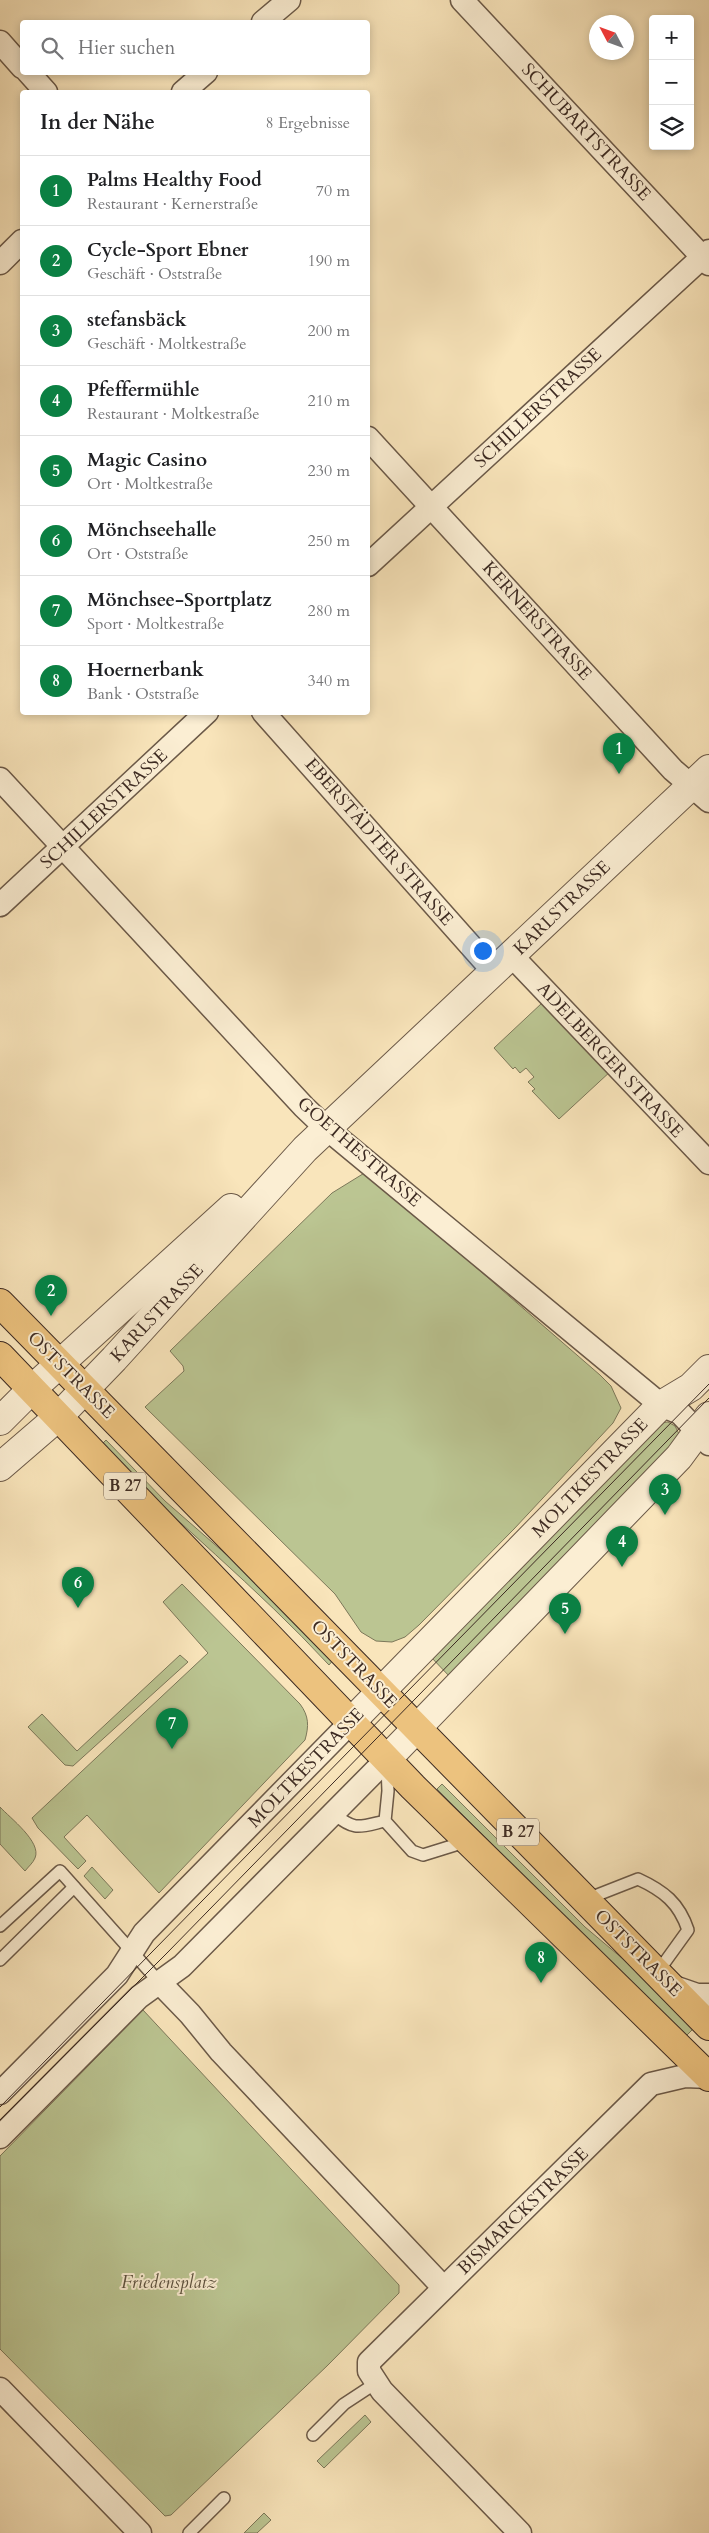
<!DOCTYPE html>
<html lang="de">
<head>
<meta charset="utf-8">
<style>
  body { margin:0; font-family:Cardo,serif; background:#f6f6f6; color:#202124 }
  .controls { position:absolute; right:15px; top:15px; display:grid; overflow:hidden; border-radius:5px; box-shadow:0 2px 8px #0003 }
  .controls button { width:45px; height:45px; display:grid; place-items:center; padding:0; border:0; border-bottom:1px solid #e0e0e0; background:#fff; color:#202124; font:25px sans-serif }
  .compass { position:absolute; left:589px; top:15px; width:45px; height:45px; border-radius:50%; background:#fff; box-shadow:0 2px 8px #0003; rotate:311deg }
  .you { position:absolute; left:482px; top:950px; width:18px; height:18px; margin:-12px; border:4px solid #fff; border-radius:50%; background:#1a73e8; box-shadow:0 0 0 8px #1a73e833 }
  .badge { display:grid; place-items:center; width:32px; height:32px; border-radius:50%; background:#0b8043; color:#fff; font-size:16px; font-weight:700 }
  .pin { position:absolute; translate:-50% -41px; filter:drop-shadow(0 1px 2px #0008) }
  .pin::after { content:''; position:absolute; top:26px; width:18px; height:15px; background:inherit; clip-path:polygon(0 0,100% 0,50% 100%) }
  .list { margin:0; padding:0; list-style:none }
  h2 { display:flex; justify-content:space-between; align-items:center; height:65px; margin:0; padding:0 20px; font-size:21px }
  h2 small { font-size:16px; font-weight:400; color:#757577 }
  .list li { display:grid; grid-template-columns:32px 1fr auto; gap:15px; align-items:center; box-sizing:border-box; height:70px; padding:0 20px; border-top:1px solid #e0e0e0 }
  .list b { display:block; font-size:19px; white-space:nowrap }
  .list p { margin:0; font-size:16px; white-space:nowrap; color:#757577 }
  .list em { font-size:16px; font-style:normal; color:#757577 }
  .icon { flex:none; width:28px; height:28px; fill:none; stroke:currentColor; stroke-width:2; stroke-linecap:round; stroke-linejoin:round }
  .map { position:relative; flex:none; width:709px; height:2533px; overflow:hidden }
  .search { position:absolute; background:#fff; box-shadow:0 2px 8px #0003; left:20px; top:20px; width:350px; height:55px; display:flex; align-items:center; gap:12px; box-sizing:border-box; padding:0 18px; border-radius:5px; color:#757577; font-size:19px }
  .panel { position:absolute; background:#fff; box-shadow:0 2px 8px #0003; left:20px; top:90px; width:350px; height:625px; border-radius:5px }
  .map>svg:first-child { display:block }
  .green { fill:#bbc592; stroke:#7c785a }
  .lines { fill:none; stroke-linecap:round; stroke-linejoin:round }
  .service-casing { stroke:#6b5948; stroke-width:14 }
  .minor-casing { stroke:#6b5948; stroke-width:25 }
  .tertiary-casing { stroke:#6b5948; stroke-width:30 }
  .primary-casing { stroke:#3c2a22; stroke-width:30 }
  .service { stroke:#fbeed3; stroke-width:11 }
  .minor { stroke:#fbeed3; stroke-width:22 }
  .tertiary { stroke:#fbeed3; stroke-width:28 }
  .primary { stroke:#ecc27e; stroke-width:28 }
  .tram { stroke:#3c2a22; stroke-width:1 }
  .labels { text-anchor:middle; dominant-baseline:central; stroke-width:4; stroke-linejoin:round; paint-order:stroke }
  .shield { fill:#fbeed3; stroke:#756557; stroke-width:1 }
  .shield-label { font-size:16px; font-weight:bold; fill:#3c2a22 }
  .street-label { font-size:18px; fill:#3c2a22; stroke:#fbeed3 }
  .park-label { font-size:18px; font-style:italic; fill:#5c513e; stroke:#fbeed3 }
</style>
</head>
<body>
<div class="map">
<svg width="709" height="2533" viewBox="0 0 709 2533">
  <rect width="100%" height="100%" fill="#f9e5bb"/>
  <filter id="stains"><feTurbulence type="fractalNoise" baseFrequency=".004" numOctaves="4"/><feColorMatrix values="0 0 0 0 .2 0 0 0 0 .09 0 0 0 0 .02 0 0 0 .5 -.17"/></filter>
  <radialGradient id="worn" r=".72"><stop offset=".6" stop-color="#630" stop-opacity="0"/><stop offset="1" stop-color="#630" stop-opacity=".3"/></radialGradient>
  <g class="green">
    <path d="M 542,1003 L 612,1070 L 559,1119 L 532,1091 L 535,1089 L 528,1082 L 534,1077 L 526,1068 L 520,1073 L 515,1067 L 513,1069 L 494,1048 Z"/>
    <path d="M 366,1172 L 600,1375 L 611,1386 L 621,1408 L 613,1423 L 514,1529 L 419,1625 L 405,1637 L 392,1642 L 376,1641 L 361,1632 L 335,1594 L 145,1407 L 184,1371 L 183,1366 L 170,1351 L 332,1193 Z"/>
    <path d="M 668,1422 L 675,1426 L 680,1436 L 452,1679 L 429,1655 L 658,1423 Z"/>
    <path d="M 106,1440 L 165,1501 L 236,1563 L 334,1659 L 329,1665 C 257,1587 174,1521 100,1446 Z"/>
    <path d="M 182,1584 L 300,1704 C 309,1716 309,1726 305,1740 L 159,1893 L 87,1815 L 64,1837 L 86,1861 L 78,1869 L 38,1828 L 32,1818 L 208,1653 L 163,1602 Z"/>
    <path d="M 180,1655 L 188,1662 L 73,1766 L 65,1765 L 28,1727 L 42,1714 L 77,1751 Z"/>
    <path d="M 442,1784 L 585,1927 L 642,1975 L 696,2026 L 685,2037 L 437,1789 Z"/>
    <path d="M 0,1807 C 10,1818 42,1842 35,1858 C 33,1863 28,1867 25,1871 L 0,1844 Z"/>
    <path d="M 92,1867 L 113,1890 L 105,1899 L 84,1876 Z"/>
    <path d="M 143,2010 L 399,2285 L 399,2293 L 328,2365 L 171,2515 L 165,2516 L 0,2349 L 0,2156 Z"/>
    <path d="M 365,2415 L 371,2422 L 324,2468 L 317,2461 Z"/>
    <path d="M 264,2513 L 271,2520 L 257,2533 L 244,2533 Z"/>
  </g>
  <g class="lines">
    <defs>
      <g id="service">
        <path d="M 387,1766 L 388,1791 L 385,1821 L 412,1851 L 423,1855 L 468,1841"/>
        <path d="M 334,1814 C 355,1831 359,1827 385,1821"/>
        <path d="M 587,1899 L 638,1879 C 664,1891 679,1903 688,1930 L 657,1973"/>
        <path d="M 0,1926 L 60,1871 L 160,1983"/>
        <path d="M 0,1960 L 74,1887"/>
        <path d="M 313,2435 L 344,2404 L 376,2383"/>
        <path d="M 189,2533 L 224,2498"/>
      </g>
      <g id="minor">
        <path d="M 462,0 L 709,264"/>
        <path d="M 263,22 L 289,0"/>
        <path d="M 0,42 L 22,67"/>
        <path d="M 28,72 L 46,92"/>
        <path d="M 183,92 L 206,72"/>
        <path d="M 0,263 L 22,241"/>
        <path d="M 368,438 L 673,770 L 709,801"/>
        <path d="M 368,565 L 709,251"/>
        <path d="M 263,712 L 494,972"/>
        <path d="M 0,779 L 304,1107 L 326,1128 L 661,1405 L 680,1413 L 709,1444"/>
        <path d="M 0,905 L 207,712"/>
        <path d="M 512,956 L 709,1163"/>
        <path d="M 160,1983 L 190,2014 L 221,2052 L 443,2287"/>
        <path d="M 671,1986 L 697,1995 L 709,1995"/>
        <path d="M 0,2093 L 117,1975 L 144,1933 L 351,1722"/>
        <path d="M 0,2137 L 139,1997 L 182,1966 L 387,1759"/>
        <path d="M 0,2389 L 140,2533"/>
        <path d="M 520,2533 L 382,2391 L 369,2371 L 369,2362 L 651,2084 L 685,2076 L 709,2077"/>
      </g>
      <g id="tertiary">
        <path d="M 0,1421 L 32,1389 L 231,1208"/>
        <path d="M 0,1467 L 58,1417 L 114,1359 L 305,1149 L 709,769"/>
        <path d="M 351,1722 L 661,1405 L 691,1387 L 709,1369"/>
        <path d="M 387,1759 L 679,1457 L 709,1416"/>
      </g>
      <g id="primary">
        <path d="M 0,1303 L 709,2026"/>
        <path d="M 0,1356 L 413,1787 L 709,2077"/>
      </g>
    </defs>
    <use href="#service" class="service-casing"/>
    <use href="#minor" class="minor-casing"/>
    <use href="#tertiary" class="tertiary-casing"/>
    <use href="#primary" class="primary-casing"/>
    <use href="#service" class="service"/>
    <use href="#minor" class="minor"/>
    <use href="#tertiary" class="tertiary"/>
    <use href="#primary" class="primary"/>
    <g class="tram">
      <path d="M 0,2107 L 709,1384"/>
      <path d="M 0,2120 L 167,1953 L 709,1398"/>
    </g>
  </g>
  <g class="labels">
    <g class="shield">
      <rect x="104" y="1472.5" width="42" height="27" rx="4"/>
      <rect x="497" y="1818.5" width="42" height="27" rx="4"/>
    </g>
    <g class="shield-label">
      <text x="125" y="1486">B 27</text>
      <text x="518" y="1832">B 27</text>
    </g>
    <g class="street-label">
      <text transform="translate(586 132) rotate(47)">SCHUBARTSTRASSE</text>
      <text transform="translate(538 408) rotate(-43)">SCHILLERSTRASSE</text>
      <text transform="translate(537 621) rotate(48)">KERNERSTRASSE</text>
      <text transform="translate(104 809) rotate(-43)">SCHILLERSTRASSE</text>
      <text transform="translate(379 842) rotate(49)">EBERSTÄDTER STRASSE</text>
      <text transform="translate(562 908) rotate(-44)">KARLSTRASSE</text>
      <text transform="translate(610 1060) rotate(47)">ADELBERGER STRASSE</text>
      <text transform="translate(359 1152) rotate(41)">GOETHESTRASSE</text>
      <text transform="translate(157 1313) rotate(-47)">KARLSTRASSE</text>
      <text transform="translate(71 1375) rotate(45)">OSTSTRASSE</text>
      <text transform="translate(590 1478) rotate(-46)">MOLTKESTRASSE</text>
      <text transform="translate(354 1664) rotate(46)">OSTSTRASSE</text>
      <text transform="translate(306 1768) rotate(-46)">MOLTKESTRASSE</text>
      <text transform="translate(638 1953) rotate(45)">OSTSTRASSE</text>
      <text transform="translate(523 2211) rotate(-44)">BISMARCKSTRASSE</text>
    </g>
    <g class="park-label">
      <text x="169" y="2282">Friedensplatz</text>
    </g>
  </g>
  <rect width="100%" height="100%" filter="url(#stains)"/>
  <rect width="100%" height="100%" fill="url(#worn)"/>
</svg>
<div class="controls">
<button>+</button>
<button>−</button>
<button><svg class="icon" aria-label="layers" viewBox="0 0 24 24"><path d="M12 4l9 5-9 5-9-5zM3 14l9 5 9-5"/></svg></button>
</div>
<svg class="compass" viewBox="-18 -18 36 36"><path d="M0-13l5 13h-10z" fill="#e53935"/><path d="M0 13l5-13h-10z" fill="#757577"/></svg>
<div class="you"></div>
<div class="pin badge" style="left:619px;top:774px">1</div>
<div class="pin badge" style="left:51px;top:1316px">2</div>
<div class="pin badge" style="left:665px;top:1515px">3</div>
<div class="pin badge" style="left:622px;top:1567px">4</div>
<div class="pin badge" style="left:565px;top:1634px">5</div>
<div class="pin badge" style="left:78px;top:1608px">6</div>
<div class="pin badge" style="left:172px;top:1749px">7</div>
<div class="pin badge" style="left:541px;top:1983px">8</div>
<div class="search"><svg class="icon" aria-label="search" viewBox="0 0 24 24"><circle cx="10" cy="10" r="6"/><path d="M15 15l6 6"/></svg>Hier suchen</div>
<section class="panel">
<h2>In der Nähe<small>8 Ergebnisse</small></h2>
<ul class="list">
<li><span class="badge">1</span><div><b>Palms Healthy Food</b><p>Restaurant · Kernerstraße</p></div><em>70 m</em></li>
<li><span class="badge">2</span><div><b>Cycle-Sport Ebner</b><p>Geschäft · Oststraße</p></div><em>190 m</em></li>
<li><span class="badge">3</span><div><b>stefansbäck</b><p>Geschäft · Moltkestraße</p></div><em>200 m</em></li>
<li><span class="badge">4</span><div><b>Pfeffermühle</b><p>Restaurant · Moltkestraße</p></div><em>210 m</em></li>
<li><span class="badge">5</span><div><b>Magic Casino</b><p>Ort · Moltkestraße</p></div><em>230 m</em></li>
<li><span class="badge">6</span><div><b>Mönchseehalle</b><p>Ort · Oststraße</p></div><em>250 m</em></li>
<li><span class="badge">7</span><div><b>Mönchsee-Sportplatz</b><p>Sport · Moltkestraße</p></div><em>280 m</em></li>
<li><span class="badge">8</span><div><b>Hoernerbank</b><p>Bank · Oststraße</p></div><em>340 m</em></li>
</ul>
</section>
</div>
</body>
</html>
